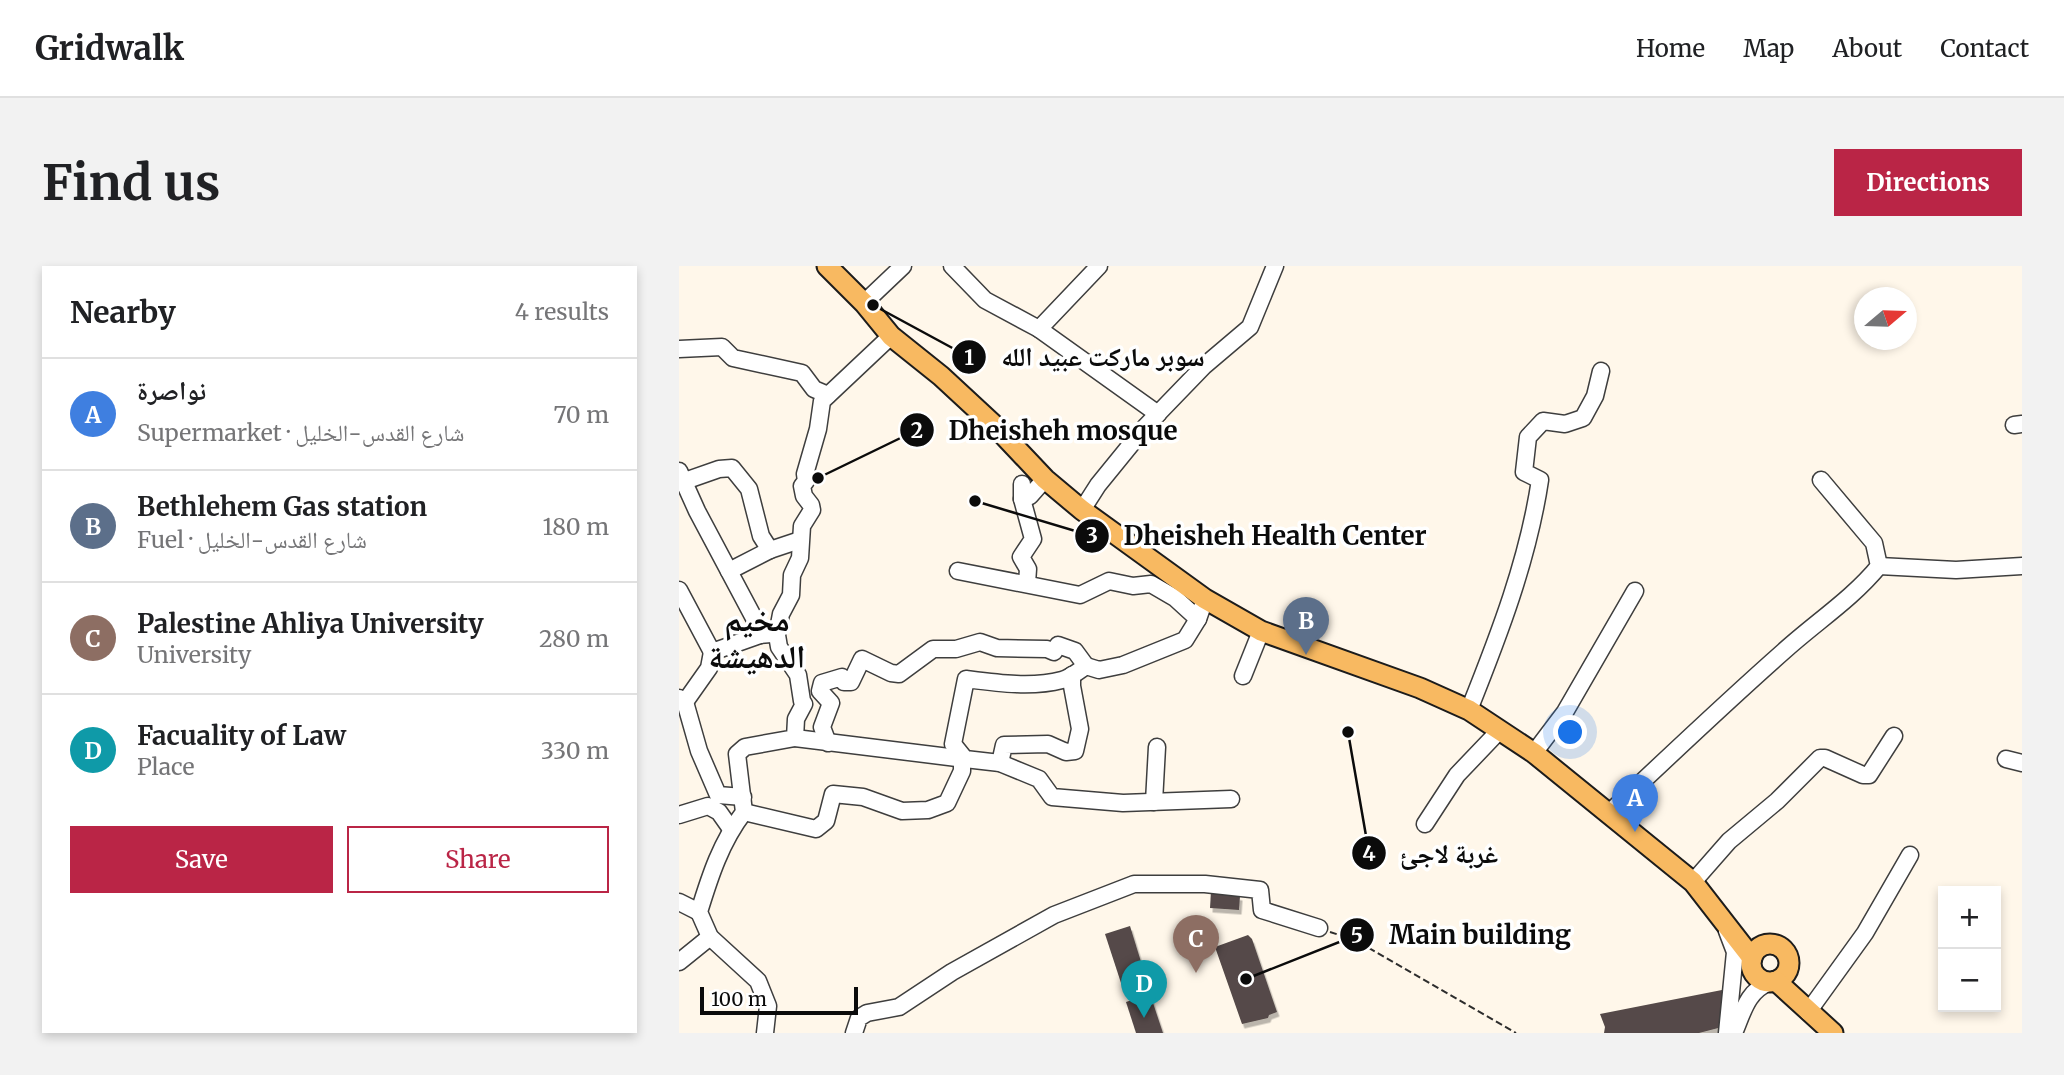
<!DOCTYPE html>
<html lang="en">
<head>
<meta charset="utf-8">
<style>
  body { margin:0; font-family:Merriweather,"Noto Naskh Arabic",serif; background:#f2f2f2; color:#202124 }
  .controls { position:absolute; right:21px; bottom:21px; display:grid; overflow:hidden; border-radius:0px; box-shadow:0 4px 10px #0003 }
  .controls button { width:63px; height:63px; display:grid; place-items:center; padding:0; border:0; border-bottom:2px solid #e0e0e0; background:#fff; color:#202124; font:35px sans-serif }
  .compass { position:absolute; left:1175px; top:21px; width:63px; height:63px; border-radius:50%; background:#fff; box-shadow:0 4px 10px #0003; rotate:71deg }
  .scale { position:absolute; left:21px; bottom:18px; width:158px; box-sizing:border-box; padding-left:7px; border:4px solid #0b0b0b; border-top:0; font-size:19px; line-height:24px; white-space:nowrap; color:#0b0b0b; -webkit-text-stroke:5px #fff; paint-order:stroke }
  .you { position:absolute; left:892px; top:467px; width:24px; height:24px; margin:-18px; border:5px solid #fff; border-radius:50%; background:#1a73e8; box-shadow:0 0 0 10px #1a73e833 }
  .badge { display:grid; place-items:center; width:46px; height:46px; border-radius:50%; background:#ba2546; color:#fff; font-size:23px; font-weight:700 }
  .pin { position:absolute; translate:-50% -58px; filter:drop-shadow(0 2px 4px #0008) }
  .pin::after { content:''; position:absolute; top:37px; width:24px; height:21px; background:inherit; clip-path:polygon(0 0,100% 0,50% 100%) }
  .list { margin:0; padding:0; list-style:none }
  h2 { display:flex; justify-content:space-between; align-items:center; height:91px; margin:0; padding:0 28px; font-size:30px }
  h2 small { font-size:23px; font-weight:400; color:#757577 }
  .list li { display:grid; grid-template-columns:46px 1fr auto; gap:21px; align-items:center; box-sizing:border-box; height:112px; padding:0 28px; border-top:2px solid #e0e0e0 }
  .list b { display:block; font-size:26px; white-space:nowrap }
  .list p { margin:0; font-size:23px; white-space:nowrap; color:#757577 }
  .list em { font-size:23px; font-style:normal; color:#757577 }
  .actions { display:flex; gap:14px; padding:21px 28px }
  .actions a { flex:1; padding:16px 0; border:2px solid #ba2546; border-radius:0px; text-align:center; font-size:24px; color:#ba2546 }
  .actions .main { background:#ba2546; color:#fff }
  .map { position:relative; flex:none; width:1343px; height:767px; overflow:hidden; border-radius:0px }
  header { display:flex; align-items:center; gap:42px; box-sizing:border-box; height:98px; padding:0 35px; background:#fff; border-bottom:2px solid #e0e0e0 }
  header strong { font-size:33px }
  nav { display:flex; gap:38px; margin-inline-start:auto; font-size:24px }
  .intro { display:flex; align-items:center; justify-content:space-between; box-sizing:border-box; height:168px; padding:0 42px }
  h1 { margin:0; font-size:49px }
  .button { padding:18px 32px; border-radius:0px; background:#ba2546; color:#fff; font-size:24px; font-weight:700 }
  main { display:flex; gap:42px; padding:0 42px }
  aside { flex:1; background:#fff; border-radius:0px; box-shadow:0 4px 10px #0003 }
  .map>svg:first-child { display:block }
  .building { fill:#544a48; filter:url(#shadow) }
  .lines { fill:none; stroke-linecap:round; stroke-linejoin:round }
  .minor-casing { stroke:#3e3e3e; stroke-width:19 }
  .major-casing { stroke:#1c1c1c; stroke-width:23 }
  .path { stroke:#2d2d2d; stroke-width:2; stroke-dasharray:7 3.5; stroke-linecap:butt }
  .minor { stroke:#fff; stroke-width:16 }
  .major { stroke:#f8b961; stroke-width:19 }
  .labels { text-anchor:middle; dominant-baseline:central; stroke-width:7; stroke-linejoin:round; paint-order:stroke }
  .district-label { font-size:32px; font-weight:bold; fill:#0b0b0b; stroke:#fff }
  .leader { fill:none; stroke:#0b0b0b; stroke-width:2.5 }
  .callout-dot { fill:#0b0b0b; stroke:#fff; stroke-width:2.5 }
  .mark-label { font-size:21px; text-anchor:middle; font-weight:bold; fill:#fff }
  .callout-label { font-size:26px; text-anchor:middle; font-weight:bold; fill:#0b0b0b; stroke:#fff; stroke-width:7; stroke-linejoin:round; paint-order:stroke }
</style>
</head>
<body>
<header>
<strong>Gridwalk</strong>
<nav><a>Home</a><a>Map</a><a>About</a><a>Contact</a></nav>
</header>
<div class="intro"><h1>Find us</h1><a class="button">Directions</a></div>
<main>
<aside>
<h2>Nearby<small>4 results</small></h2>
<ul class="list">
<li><span class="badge" style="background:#3f7fe0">A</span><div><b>نواصرة</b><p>Supermarket · شارع القدس-الخليل</p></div><em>70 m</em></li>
<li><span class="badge" style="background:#5c6f8a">B</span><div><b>Bethlehem Gas station</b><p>Fuel · شارع القدس-الخليل</p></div><em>180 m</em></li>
<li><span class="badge" style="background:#8d6e63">C</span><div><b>Palestine Ahliya University</b><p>University</p></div><em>280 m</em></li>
<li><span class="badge" style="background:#0f9aa8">D</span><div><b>Facuality of Law</b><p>Place</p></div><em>330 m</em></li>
</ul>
<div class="actions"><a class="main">Save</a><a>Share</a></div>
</aside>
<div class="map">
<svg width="1343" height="767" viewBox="0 0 1343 767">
  <defs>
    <filter id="shadow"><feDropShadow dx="2.5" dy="4.5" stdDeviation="0" flood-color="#0004"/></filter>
  </defs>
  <rect width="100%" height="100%" fill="#fff7ea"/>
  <g class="building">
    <path d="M 532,625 L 561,630 L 560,644 L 531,642 Z"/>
    <path d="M 451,660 L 467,712 L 443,720 L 426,668 Z"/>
    <path d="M 569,669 L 573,673 L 598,746 L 590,749 L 589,752 L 563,758 L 536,681 Z"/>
    <path d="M 1048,723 L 1047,760 L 1020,767 L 925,767 L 926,761 L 921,748 Z"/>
    <path d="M 471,728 L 484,767 L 457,767 L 447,736 Z"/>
  </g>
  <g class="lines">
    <defs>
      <g id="minor">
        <path d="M 273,0 L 306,34 L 360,63 L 479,148"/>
        <path d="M 185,37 L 224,0"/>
        <path d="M 360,63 L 420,0"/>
        <path d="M 0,83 L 43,81 L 54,92 L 123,107 L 135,123 L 149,129"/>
        <path d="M 1335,159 L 1343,158"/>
        <path d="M 0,205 L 18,245 L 76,354 L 81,369"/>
        <path d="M 0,217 L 40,203 L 53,202 L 70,223 L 82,270 L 91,284"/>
        <path d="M 343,218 L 343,233 L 354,273 L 342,291 L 349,303 L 348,317"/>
        <path d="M 343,233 L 351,230 L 366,213"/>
        <path d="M 403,244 L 419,219 L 467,160 L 525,100 L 571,61 L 596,0"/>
        <path d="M 1200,300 L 1277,304 L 1343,300"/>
        <path d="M 50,305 L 91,284 L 121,274"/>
        <path d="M 279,305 L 401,329 L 430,315 L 454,320 L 472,318 L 496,332 L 519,353"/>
        <path d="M 0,324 L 33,386"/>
        <path d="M 526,333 L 519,353 L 506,374 L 444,399 L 420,404 L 407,400 C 400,405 391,412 383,414 C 353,422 318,417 287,413 L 274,478 L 286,493 L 321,497 L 360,513 L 373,531 L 444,537 L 552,533"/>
        <path d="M 564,410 L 582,365"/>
        <path d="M 0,432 L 6,436 L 20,485 L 39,529 L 64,531"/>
        <path d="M 6,436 L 30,402 L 33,386 L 81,369 L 92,368"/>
        <path d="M 790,444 C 820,369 849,294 861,214 L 845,206 L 849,171 L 864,155 L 886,158 L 904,152 L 916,130 L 922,105"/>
        <path d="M 116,472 L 286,493"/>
        <path d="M 149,477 L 143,461 L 152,437 L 141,425 L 143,417 L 163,411 L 165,416 L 172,416 L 183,393 L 212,407 L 220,408 L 254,383 L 277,383 L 301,376 L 318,382 L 368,383 L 375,386 L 379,379 L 396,385 L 407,400"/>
        <path d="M 855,487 L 886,446 L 956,325"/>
        <path d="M 1327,493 L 1343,497"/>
        <path d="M 321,497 L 325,479 L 369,478 L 387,486 L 396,485 L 401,463 L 393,420 L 393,409"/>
        <path d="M 475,536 L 478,481"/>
        <path d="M 65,546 L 137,563 L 147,555 L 154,528 L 184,531 L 223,545 L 249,544 L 268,537 L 283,505 L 283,492"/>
        <path d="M 929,548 C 987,493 1045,438 1105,385 C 1137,356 1173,333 1200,300 L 1195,277 L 1142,214"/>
        <path d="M 0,549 L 29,540 L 40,546 L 52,563"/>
        <path d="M 746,558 L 778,509 L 820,465"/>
        <path d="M 1014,616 L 1050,575 L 1098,535 L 1141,492 L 1146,492 L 1184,509 L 1190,509 L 1215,470"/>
        <path d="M 0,636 L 20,646"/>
        <path d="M 1048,665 L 1056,686 L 1048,767"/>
        <path d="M 0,696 L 31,671"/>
        <path d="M 1129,746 L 1186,667 L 1231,589"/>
        <path d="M 86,767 L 89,740 L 79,715 L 31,671 L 20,646 C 31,610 42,576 65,546 L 58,488 L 66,481 L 116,472 L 117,453 L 125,438 L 123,435 L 119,409 L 100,381 L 98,369 L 102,348 L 112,329 L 113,309 L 121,292 L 123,260 L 133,244 L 132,239 L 125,230 L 123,220 L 127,215 L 126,208 L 139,163 L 143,135 L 212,70"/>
        <path d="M 175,767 L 180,752 L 188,747 L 220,741 L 273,706 L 375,649 L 455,618 L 526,618 L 581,624 L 583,644 L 640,662"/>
        <path d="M 1055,767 C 1064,746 1068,725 1091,716"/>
      </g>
      <g id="major">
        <path d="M 148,0 L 185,37 L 212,70 L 262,110 L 316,160 L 366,213 L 403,244 L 526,333 L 582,365 L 741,422 L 790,444 L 855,487 L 1014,616 L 1073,692"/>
        <circle cx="1091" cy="697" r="19"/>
        <path d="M 1097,715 L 1154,767"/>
      </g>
    </defs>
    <use href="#minor" class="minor-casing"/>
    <use href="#major" class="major-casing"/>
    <path class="path" d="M 651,666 L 676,674 L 837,767"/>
    <use href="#minor" class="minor"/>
    <use href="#major" class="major"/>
  </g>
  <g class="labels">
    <g class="district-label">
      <text x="78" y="354">مخيم<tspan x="78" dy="37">الدهيشة</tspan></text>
    </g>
  </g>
  <path class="leader" d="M194 39L290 91M139 212L238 164M296 235L413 270M669 466L690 587M567 713L678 669"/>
  <g class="callout-dot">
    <circle cx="194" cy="39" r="7"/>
    <circle cx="139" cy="212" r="7"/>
    <circle cx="296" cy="235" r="7"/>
    <circle cx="669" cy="466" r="7"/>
    <circle cx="567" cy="713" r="7"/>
    <circle cx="290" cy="91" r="18"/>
    <circle cx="238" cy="164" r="18"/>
    <circle cx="413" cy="270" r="18"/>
    <circle cx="690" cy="587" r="18"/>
    <circle cx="678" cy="669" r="18"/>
  </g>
  <g class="mark-label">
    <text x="290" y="99">1</text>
    <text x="238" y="172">2</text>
    <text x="413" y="277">3</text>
    <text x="690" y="595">4</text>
    <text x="678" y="677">5</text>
  </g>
  <g class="callout-label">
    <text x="424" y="100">سوبر ماركت عبيد الله</text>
    <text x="384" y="174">Dheisheh mosque</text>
    <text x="596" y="279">Dheisheh Health Center</text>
    <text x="770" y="597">غربة لاجئ</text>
    <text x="801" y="678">Main building</text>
  </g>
</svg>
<div class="controls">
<button>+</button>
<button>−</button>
</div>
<svg class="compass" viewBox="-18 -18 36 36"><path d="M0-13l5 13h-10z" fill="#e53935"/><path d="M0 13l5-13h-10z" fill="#757577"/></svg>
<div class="scale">100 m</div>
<div class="you"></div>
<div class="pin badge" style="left:956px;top:566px;background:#3f7fe0">A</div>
<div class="pin badge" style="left:627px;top:389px;background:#5c6f8a">B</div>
<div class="pin badge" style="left:517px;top:707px;background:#8d6e63">C</div>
<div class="pin badge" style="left:465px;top:752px;background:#0f9aa8">D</div>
</div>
</main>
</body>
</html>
